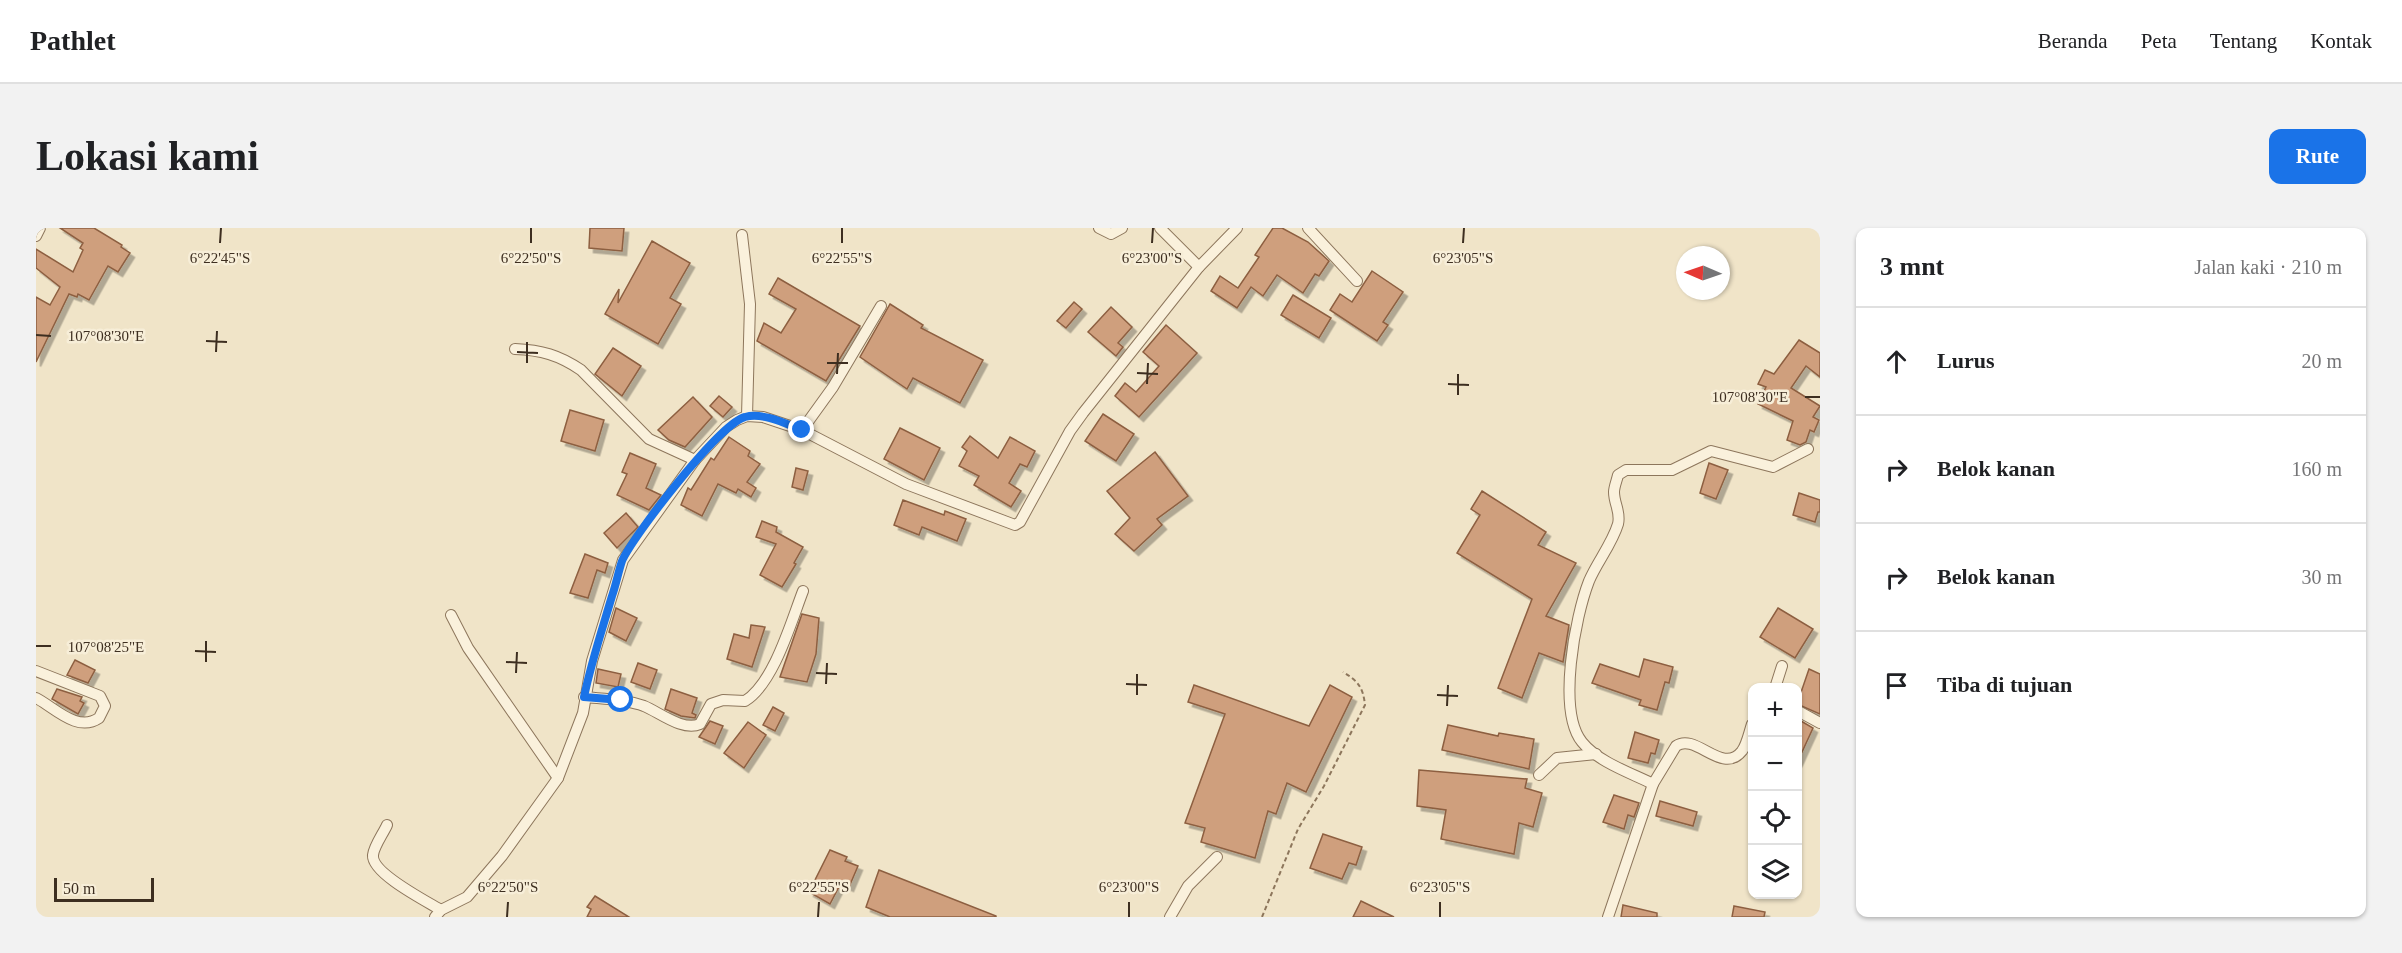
<!DOCTYPE html>
<html lang="id">
<head>
<meta charset="utf-8">
<style>
  body { margin:0; font-family:Georgia,serif; background:#f2f2f2; color:#202124 }
  .controls { position:absolute; right:18px; bottom:18px; display:grid; overflow:hidden; border-radius:12px; box-shadow:0 2px 4px #0004 }
  .controls button { width:54px; height:54px; display:grid; place-items:center; padding:0; border:0; border-bottom:2px solid #e0e0e0; background:#fff; color:#202124; font:30px sans-serif }
  .compass { position:absolute; left:1640px; top:18px; width:54px; height:54px; border-radius:50%; background:#fff; box-shadow:0 2px 4px #0004; rotate:272deg }
  .scale { position:absolute; left:18px; bottom:15px; width:100px; box-sizing:border-box; padding-left:6px; border:3px solid #3d2e20; border-top:0; font-size:16px; line-height:21px; white-space:nowrap; color:#3d2e20; -webkit-text-stroke:4px #f7eed8; paint-order:stroke }
  .stop { position:absolute; width:18px; height:18px; margin:-14px; border:4px solid #1a73e8; border-radius:50%; background:#fff }
  .stop.end { background:#1a73e8; border-color:#fff; box-shadow:0 2px 6px #0008 }
  .list { margin:0; padding:0; list-style:none }
  h2 { display:flex; justify-content:space-between; align-items:center; height:78px; margin:0; padding:0 24px; font-size:26px }
  h2 small { font-size:20px; font-weight:400; color:#757577 }
  .list li { display:grid; grid-template-columns:39px 1fr auto; gap:18px; align-items:center; box-sizing:border-box; height:108px; padding:0 24px; border-top:2px solid #e0e0e0 }
  .list b { display:block; font-size:22px; white-space:nowrap }
  .list em { font-size:20px; font-style:normal; color:#757577 }
  .icon { flex:none; width:33px; height:33px; fill:none; stroke:currentColor; stroke-width:2; stroke-linecap:round; stroke-linejoin:round }
  .map { position:relative; flex:none; width:1784px; height:689px; overflow:hidden; border-radius:12px }
  header { display:flex; align-items:center; gap:36px; box-sizing:border-box; height:84px; padding:0 30px; background:#fff; border-bottom:2px solid #e0e0e0 }
  header strong { font-size:28px }
  nav { display:flex; gap:33px; margin-inline-start:auto; font-size:21px }
  .intro { display:flex; align-items:center; justify-content:space-between; box-sizing:border-box; height:144px; padding:0 36px }
  h1 { margin:0; font-size:42px }
  .button { padding:15px 27px; border-radius:12px; background:#1a73e8; color:#fff; font-size:21px; font-weight:700 }
  main { display:flex; gap:36px; padding:0 36px }
  aside { flex:1; background:#fff; border-radius:12px; box-shadow:0 2px 4px #0004 }
  .map>svg:first-child { display:block }
  .building { fill:#cf9f7d; stroke:#8d5f41; stroke-width:1.5; filter:url(#shadow) }
  .lines { fill:none; stroke-linecap:round; stroke-linejoin:round }
  .minor-casing { stroke:#8d765c; stroke-width:12 }
  .path { stroke:#8d765c; stroke-width:2; stroke-dasharray:4.5 3; stroke-linecap:butt }
  .minor { stroke:#faf1dc; stroke-width:10 }
  .route { stroke:#1a73e8; stroke-width:8 }
  .ticks { fill:none; stroke:#3d2e20; stroke-width:2 }
  .ticks-label { font-size:15px; text-anchor:middle; fill:#3d2e20; stroke:#f7eed8; stroke-width:5; stroke-linejoin:round; paint-order:stroke }
</style>
</head>
<body>
<header>
<strong>Pathlet</strong>
<nav><a>Beranda</a><a>Peta</a><a>Tentang</a><a>Kontak</a></nav>
</header>
<div class="intro"><h1>Lokasi kami</h1><a class="button">Rute</a></div>
<main>
<div class="map">
<svg width="1784" height="689" viewBox="0 0 1784 689">
  <defs>
    <filter id="shadow"><feDropShadow dx="4.5" dy="4.5" stdDeviation="0" flood-color="#0004"/></filter>
  </defs>
  <rect width="100%" height="100%" fill="#f0e4c8"/>
  <g class="building">
    <path d="M 24,0 L 58,0 L 86,17 L 85,19 L 94,25 L 82,44 L 72,38 L 53,72 L 42,66 L 41,69 L 33,66 L 0,134 L 0,69 L 14,77 L 24,59 L 0,40 L 0,21 L 37,44 L 47,22 L 44,20 L 47,15 Z"/>
    <path d="M 554,0 L 588,0 L 586,23 L 553,20 Z"/>
    <path d="M 1237,0 L 1246,0 L 1272,14 L 1293,33 L 1283,48 L 1279,46 L 1267,65 L 1241,47 L 1227,68 L 1215,59 L 1201,80 L 1175,63 L 1184,48 L 1202,60 L 1223,29 L 1219,27 Z"/>
    <path d="M 616,13 L 654,35 L 634,70 L 645,76 L 622,116 L 569,86 L 583,61 L 582,75 Z"/>
    <path d="M 1336,43 L 1367,64 L 1347,94 L 1352,97 L 1341,113 L 1294,82 L 1304,66 L 1316,74 Z"/>
    <path d="M 742,50 L 824,98 L 790,153 L 721,113 L 728,95 L 745,105 L 760,81 L 733,66 Z"/>
    <path d="M 1257,67 L 1295,90 L 1283,110 L 1245,87 Z"/>
    <path d="M 1038,74 L 1046,81 L 1030,100 L 1021,93 Z"/>
    <path d="M 854,76 L 887,97 L 885,100 L 947,132 L 924,175 L 877,150 L 871,161 L 824,129 Z"/>
    <path d="M 1075,79 L 1096,99 L 1082,115 L 1087,119 L 1080,128 L 1052,104 Z"/>
    <path d="M 1130,97 L 1161,125 L 1103,189 L 1079,168 L 1089,155 L 1100,164 L 1123,138 L 1107,124 Z"/>
    <path d="M 1763,112 L 1784,125 L 1784,149 L 1770,138 L 1755,160 L 1784,178 L 1777,189 L 1783,192 L 1778,204 L 1774,202 L 1770,214 L 1764,217 L 1751,212 L 1757,193 L 1722,176 L 1730,159 L 1722,156 L 1729,142 L 1738,146 Z"/>
    <path d="M 577,120 L 605,138 L 586,168 L 559,146 Z"/>
    <path d="M 683,168 L 696,179 L 687,189 L 674,178 Z"/>
    <path d="M 657,169 L 676,189 L 649,219 L 633,212 L 622,202 Z"/>
    <path d="M 534,182 L 568,192 L 559,223 L 525,213 Z"/>
    <path d="M 1067,186 L 1098,206 L 1080,233 L 1049,213 Z"/>
    <path d="M 864,200 L 904,220 L 888,252 L 848,231 Z"/>
    <path d="M 934,208 L 962,230 L 974,209 L 999,223 L 991,239 L 984,236 L 973,255 L 985,263 L 975,279 L 938,257 L 943,248 L 923,238 L 931,223 L 926,219 Z"/>
    <path d="M 693,209 L 714,223 L 712,228 L 724,236 L 711,254 L 720,260 L 715,269 L 702,261 L 700,265 L 682,256 L 666,288 L 645,277 L 652,260 L 655,262 L 675,230 L 678,232 Z"/>
    <path d="M 1119,224 L 1152,268 L 1121,291 L 1126,297 L 1098,323 L 1079,306 L 1094,290 L 1071,263 Z"/>
    <path d="M 594,225 L 620,236 L 610,260 L 625,267 L 613,282 L 581,267 L 591,246 L 586,244 Z"/>
    <path d="M 1673,235 L 1692,242 L 1680,271 L 1664,265 Z"/>
    <path d="M 760,240 L 772,243 L 767,262 L 756,259 Z"/>
    <path d="M 1446,263 L 1510,304 L 1502,317 L 1540,335 L 1510,388 L 1533,397 L 1527,434 L 1503,425 L 1486,470 L 1462,460 L 1496,371 L 1421,325 L 1444,287 L 1435,281 Z"/>
    <path d="M 1763,265 L 1784,272 L 1784,284 L 1782,284 L 1779,294 L 1757,287 Z"/>
    <path d="M 867,272 L 908,287 L 909,283 L 930,291 L 921,313 L 886,299 L 883,307 L 858,297 Z"/>
    <path d="M 590,285 L 602,299 L 581,320 L 568,305 Z"/>
    <path d="M 726,293 L 741,299 L 740,304 L 767,319 L 758,335 L 760,336 L 746,359 L 724,347 L 740,316 L 720,309 Z"/>
    <path d="M 549,326 L 572,335 L 569,345 L 561,342 L 552,370 L 534,365 Z"/>
    <path d="M 580,380 L 601,390 L 590,413 L 573,404 Z"/>
    <path d="M 1742,380 L 1777,401 L 1759,430 L 1724,409 Z"/>
    <path d="M 766,386 L 783,390 L 780,426 L 771,454 L 744,449 Z"/>
    <path d="M 715,397 L 729,399 L 716,439 L 691,431 L 698,406 L 713,410 Z"/>
    <path d="M 1608,431 L 1637,439 L 1633,455 L 1629,454 L 1621,482 L 1603,477 L 1605,472 L 1556,455 L 1564,436 L 1603,449 Z"/>
    <path d="M 39,432 L 59,442 L 52,455 L 31,447 Z"/>
    <path d="M 602,435 L 621,442 L 614,461 L 595,454 Z"/>
    <path d="M 562,441 L 585,446 L 582,459 L 560,455 Z"/>
    <path d="M 1773,441 L 1784,446 L 1784,486 L 1761,476 Z"/>
    <path d="M 1158,457 L 1273,498 L 1294,457 L 1316,469 L 1270,564 L 1251,555 L 1240,586 L 1232,583 L 1219,630 L 1165,614 L 1169,600 L 1149,595 L 1189,486 L 1152,474 Z"/>
    <path d="M 21,461 L 46,469 L 44,473 L 48,475 L 42,486 L 16,471 Z"/>
    <path d="M 635,461 L 661,470 L 656,485 L 660,487 L 659,490 L 645,488 L 629,481 Z"/>
    <path d="M 737,479 L 748,485 L 739,503 L 727,497 Z"/>
    <path d="M 674,493 L 687,498 L 679,516 L 663,509 Z"/>
    <path d="M 1765,493 L 1777,500 L 1761,535 L 1761,503 Z"/>
    <path d="M 712,494 L 730,507 L 708,540 L 688,525 Z"/>
    <path d="M 1412,497 L 1462,508 L 1463,505 L 1498,511 L 1493,541 L 1406,522 Z"/>
    <path d="M 1599,504 L 1623,512 L 1619,526 L 1615,525 L 1612,535 L 1592,530 Z"/>
    <path d="M 1383,542 L 1491,551 L 1489,560 L 1506,565 L 1497,599 L 1483,595 L 1478,626 L 1405,611 L 1410,582 L 1381,578 Z"/>
    <path d="M 1578,567 L 1603,575 L 1598,589 L 1592,587 L 1588,601 L 1567,594 Z"/>
    <path d="M 1624,573 L 1661,584 L 1657,598 L 1620,588 Z"/>
    <path d="M 1287,606 L 1326,619 L 1320,637 L 1313,635 L 1306,651 L 1274,640 Z"/>
    <path d="M 794,622 L 811,629 L 809,633 L 822,638 L 813,659 L 805,655 L 794,676 L 773,664 Z"/>
    <path d="M 843,642 L 960,688 L 960,689 L 854,689 L 830,679 Z"/>
    <path d="M 559,668 L 593,689 L 551,689 L 555,681 L 551,679 Z"/>
    <path d="M 1325,673 L 1358,689 L 1317,689 Z"/>
    <path d="M 1587,677 L 1621,685 L 1621,689 L 1585,689 Z"/>
    <path d="M 1698,678 L 1729,684 L 1728,689 L 1696,689 Z"/>
  </g>
  <g class="lines">
    <defs>
      <g id="minor">
        <path d="M 1063,0 L 1075,6 L 1086,0"/>
        <path d="M 1124,0 L 1163,39"/>
        <path d="M 1272,0 L 1321,53"/>
        <path d="M 706,7 L 714,76 L 711,188"/>
        <path d="M 0,8 L 4,0"/>
        <path d="M 479,121 C 505,122 523,127 545,142 L 613,211 L 659,232"/>
        <path d="M 766,202 L 797,159 L 845,78"/>
        <path d="M 415,387 L 432,420 L 522,550"/>
        <path d="M 0,443 L 64,468 L 69,478 L 63,490 C 41,505 18,479 0,470"/>
        <path d="M 1739,460 L 1746,438"/>
        <path d="M 548,469 C 568,471 588,471 608,478 C 623,484 647,504 664,496 L 675,476 L 687,472 L 709,473 C 738,455 755,394 767,363"/>
        <path d="M 1762,483 L 1784,495"/>
        <path d="M 1503,547 L 1521,530 L 1560,526"/>
        <path d="M 1617,556 C 1595,545 1562,534 1546,514 C 1521,483 1539,389 1553,353 C 1561,334 1576,316 1582,296 C 1585,284 1578,276 1578,264 C 1578,259 1581,252 1582,247 L 1590,242 L 1636,242 L 1675,223 L 1737,239 L 1772,221"/>
        <path d="M 351,597 C 347,606 338,618 337,627 C 335,645 390,673 405,682"/>
        <path d="M 399,689 L 405,682 L 431,669 L 466,628 L 522,550 L 547,485 L 556,433 L 587,332 L 659,232 L 690,199 L 701,192 L 711,188 L 727,189 L 766,202 L 870,256 L 979,297 L 984,294 L 1034,203 L 1047,185 L 1163,39 L 1201,0"/>
        <path d="M 1134,689 L 1152,658 L 1181,629"/>
        <path d="M 1572,689 L 1617,556 L 1640,518 C 1660,504 1686,548 1706,523 C 1711,516 1713,505 1716,496"/>
      </g>
    </defs>
    <use href="#minor" class="minor-casing"/>
    <path class="path" d="M 1226,689 L 1262,601 L 1288,558 L 1329,477 C 1327,459 1322,453 1307,444"/>
    <use href="#minor" class="minor"/>
  </g>
  <g class="lines">
    <path class="route" d="M 585,472 L 548,469 C 555,435 566,402 576,368 C 580,357 582,345 586,333 C 597,308 684,195 709,189 C 727,184 750,196 766,202"/>
  </g>
  <path class="ticks" d="M 184,15 L 185,0M 495,15 L 495,0M 806,15 L 806,0M 1116,15 L 1117,0M 1427,15 L 1428,0M 0,107 L 15,108M 170,113 L 191,114M 180,124 L 181,103M 481,124 L 502,125M 491,135 L 491,114M 791,135 L 812,135M 1101,145 L 1122,146M 801,146 L 802,125M 1111,156 L 1112,135M 1412,156 L 1433,157M 1422,167 L 1422,146M 1769,169 L 1784,169M 0,418 L 15,418M 159,423 L 180,424M 170,434 L 170,413M 470,434 L 491,435M 480,445 L 481,424M 780,445 L 801,446M 790,456 L 791,435M 1090,456 L 1111,457M 1101,467 L 1101,446M 1401,467 L 1422,468M 1411,478 L 1412,457M 471,689 L 472,674M 782,689 L 783,674M 1093,689 L 1093,674M 1404,689 L 1404,674"/>
  <g class="ticks-label">
    <text x="184" y="35">6°22'45"S</text>
    <text x="495" y="35">6°22'50"S</text>
    <text x="806" y="35">6°22'55"S</text>
    <text x="1116" y="35">6°23'00"S</text>
    <text x="1427" y="35">6°23'05"S</text>
    <text x="70" y="113">107°08'30"E</text>
    <text x="1714" y="174">107°08'30"E</text>
    <text x="70" y="424">107°08'25"E</text>
    <text x="472" y="664">6°22'50"S</text>
    <text x="783" y="664">6°22'55"S</text>
    <text x="1093" y="664">6°23'00"S</text>
    <text x="1404" y="664">6°23'05"S</text>
  </g>
</svg>
<div class="controls">
<button>+</button>
<button>−</button>
<button><svg class="icon" aria-label="locate" viewBox="0 0 24 24"><circle cx="12" cy="12" r="6"/><path d="M12 2v4M12 18v4M2 12h4M18 12h4"/></svg></button>
<button><svg class="icon" aria-label="layers" viewBox="0 0 24 24"><path d="M12 4l9 5-9 5-9-5zM3 14l9 5 9-5"/></svg></button>
</div>
<svg class="compass" viewBox="-18 -18 36 36"><path d="M0-13l5 13h-10z" fill="#e53935"/><path d="M0 13l5-13h-10z" fill="#757577"/></svg>
<div class="scale">50 m</div>
<div class="stop" style="left:585px;top:472px"></div>
<div class="stop end" style="left:766px;top:202px"></div>
</div>
<aside>
<h2>3 mnt<small>Jalan kaki · 210 m</small></h2>
<ul class="list">
<li><svg class="icon" aria-label="ahead" viewBox="0 0 24 24"><path d="M12 20V5M6 11l6-6 6 6"/></svg><div><b>Lurus</b></div><em>20 m</em></li>
<li><svg class="icon" aria-label="right" viewBox="0 0 24 24"><path d="M7 20v-9h11M14 6l5 5-5 5"/></svg><div><b>Belok kanan</b></div><em>160 m</em></li>
<li><svg class="icon" aria-label="right" viewBox="0 0 24 24"><path d="M7 20v-9h11M14 6l5 5-5 5"/></svg><div><b>Belok kanan</b></div><em>30 m</em></li>
<li><svg class="icon" aria-label="arrive" viewBox="0 0 24 24"><path d="M6 21V4h12l-3 4 3 4H6"/></svg><div><b>Tiba di tujuan</b></div></li>
</ul>
</aside>
</main>
</body>
</html>
